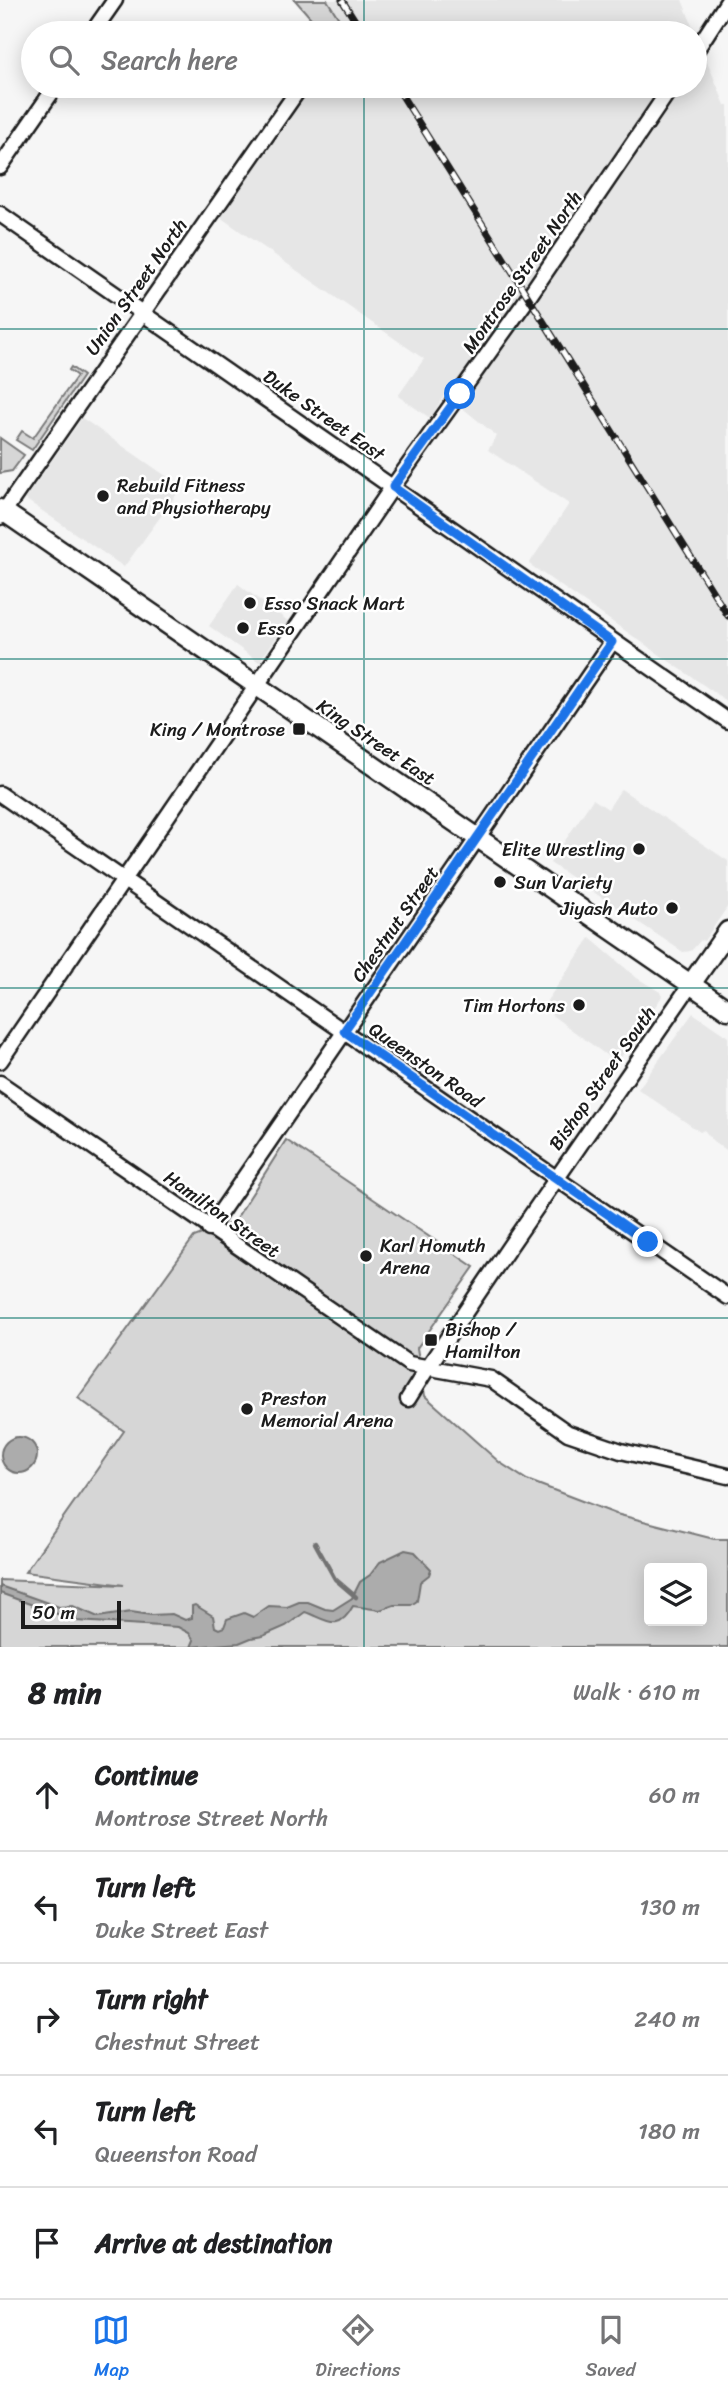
<!DOCTYPE html>
<html lang="en">
<head>
<meta charset="utf-8">
<style>
  body { margin:0; font-family:Sriracha,sans-serif; background:#f2f2f2; color:#202124 }
  .controls { position:absolute; right:21px; bottom:21px; display:grid; overflow:hidden; border-radius:7px; box-shadow:0 4px 18px #0003 }
  .controls button { width:63px; height:63px; display:grid; place-items:center; padding:0; border:0; border-bottom:2px solid #e0e0e0; background:#fff; color:#202124; font:35px sans-serif }
  .scale { position:absolute; left:21px; bottom:18px; width:100px; box-sizing:border-box; padding-left:7px; border:4px solid #1c1c1c; border-top:0; font-size:19px; line-height:24px; white-space:nowrap; color:#1c1c1c; -webkit-text-stroke:5px #fff; paint-order:stroke }
  .stop { position:absolute; width:21px; height:21px; margin:-16px; border:5px solid #1a73e8; border-radius:50%; background:#fff }
  .stop.end { background:#1a73e8; border-color:#fff; box-shadow:0 2px 7px #0008 }
  .list { margin:0; padding:0; list-style:none }
  h2 { display:flex; justify-content:space-between; align-items:center; height:91px; margin:0; padding:0 28px; font-size:30px }
  h2 small { font-size:23px; font-weight:400; color:#757577 }
  .list li { display:grid; grid-template-columns:46px 1fr auto; gap:21px; align-items:center; box-sizing:border-box; height:112px; padding:0 28px; border-top:2px solid #e0e0e0 }
  .list b { display:block; font-size:26px; white-space:nowrap }
  .list p { margin:0; font-size:23px; white-space:nowrap; color:#757577 }
  .list em { font-size:23px; font-style:normal; color:#757577 }
  .icon { flex:none; width:38px; height:38px; fill:none; stroke:currentColor; stroke-width:2; stroke-linecap:round; stroke-linejoin:round }
  .map { position:relative; flex:none; width:728px; height:1647px; overflow:hidden }
  .search { position:absolute; background:#fff; box-shadow:0 4px 18px #0003; left:21px; right:21px; top:21px; height:77px; display:flex; align-items:center; gap:18px; box-sizing:border-box; padding:0 24px; border-radius:38px; color:#757577; font-size:26px }
  .sheet { height:651px; background:#fff }
  nav { display:flex; justify-content:space-around; align-items:center; box-sizing:border-box; height:98px; border-top:2px solid #e0e0e0; background:#fff; font-size:19px; color:#757577 }
  nav a { display:grid; justify-items:center; gap:4px }
  nav .on { color:#1a73e8 }
  .map>svg:first-child { display:block }
  .built { fill:#e6e6e6 }
  .green { fill:#d6d6d6; stroke:#797979; stroke-width:2; fill-rule:evenodd }
  .water { fill:#acacac; stroke:#727272; stroke-width:2 }
  .lines { fill:none; stroke-linecap:round; stroke-linejoin:round }
  .stream { stroke:#727272; stroke-width:4.5 }
  .minor-casing { stroke:#1c1c1c; stroke-width:19 }
  .major-casing { stroke:#1c1c1c; stroke-width:23 }
  .minor { stroke:#fff; stroke-width:14 }
  .major { stroke:#fff; stroke-width:18 }
  .rail-casing { stroke:#1c1c1c; stroke-width:7 }
  .rail { stroke:#fff; stroke-width:4.5; stroke-dasharray:13; stroke-linecap:butt }
  .route { stroke:#1a73e8; stroke-width:9 }
  .grid { fill:none; stroke:#0f766e; stroke-width:2; stroke-opacity:0.55 }
  .poi-dot { fill:#1c1c1c; stroke:#fff; stroke-width:2.5 }
  .labels { text-anchor:middle; dominant-baseline:central; stroke-width:5; stroke-linejoin:round; paint-order:stroke }
  .street-label { font-size:19px; fill:#1c1c1c; stroke:#fff }
  .poi-label { font-size:19px; fill:#1c1c1c; stroke:#fff; text-anchor:start }
</style>
</head>
<body>
<div class="map">
<svg width="728" height="1647" viewBox="0 0 728 1647">
  <rect width="100%" height="100%" fill="#f6f6f6"/>
  <filter id="ink" filterUnits="userSpaceOnUse"><feTurbulence type="fractalNoise" baseFrequency=".0143" numOctaves="2"/><feDisplacementMap in="SourceGraphic" scale="14" xChannelSelector="R" yChannelSelector="G"/><feConvolveMatrix kernelMatrix="1 2 1 2 8 2 1 2 1" color-interpolation-filters="sRGB"/></filter>
  <g filter="url(#ink)">
    <g class="built">
      <path d="M 327,0 L 682,0 L 725,105 L 728,105 L 728,702 L 529,564 L 569,504 L 488,450 L 497,436 L 445,394 L 430,418 L 398,396 L 424,359 L 220,217 L 311,86 L 695,86 L 695,33 L 347,33 Z"/>
      <path d="M 82,418 L 182,487 L 124,567 L 25,499 Z"/>
      <path d="M 238,584 L 288,621 L 259,662 L 209,626 Z"/>
      <path d="M 621,789 L 728,861 L 728,906 L 704,941 L 701,940 L 691,951 L 683,952 L 550,863 L 593,799 L 608,809 Z"/>
      <path d="M 590,938 L 637,978 L 660,992 L 662,995 L 661,998 L 617,1063 L 542,1008 Z"/>
      <path d="M 693,1013 L 728,1037 L 728,1151 L 713,1141 L 704,1130 L 700,1132 L 638,1089 Z"/>
    </g>
    <g class="green">
      <path d="M 295,0 L 327,0 L 341,22 L 323,32 Z"/>
      <path d="M 71,367 L 83,376 L 32,450 L 16,440 L 22,431 L 33,438 L 77,376 L 69,370 Z"/>
      <path d="M 0,438 L 24,455 L 12,471 L 0,473 Z"/>
      <path d="M 286,1140 L 474,1267 L 417,1348 L 425,1396 L 499,1462 L 527,1480 L 616,1514 L 714,1539 L 728,1539 L 728,1647 L 0,1647 L 0,1580 L 124,1585 L 25,1572 L 124,1431 L 78,1398 L 194,1237 L 234,1222 ZM 649,1568 L 702,1568 L 702,1621 L 649,1621 Z"/>
    </g>
    <g class="water">
      <circle cx="19" cy="1455" r="18"/>
      <path d="M 405,1550 L 415,1552 L 431,1569 L 429,1575 L 420,1582 L 417,1601 L 411,1605 L 394,1605 L 380,1610 L 353,1606 C 338,1634 326,1619 305,1612 L 286,1626 L 263,1636 L 251,1638 L 239,1643 L 191,1647 L 194,1640 L 189,1633 L 178,1627 L 76,1621 L 0,1593 L 0,1586 L 59,1607 L 73,1606 L 98,1617 L 131,1612 L 151,1615 L 172,1614 L 185,1620 L 192,1618 L 192,1606 L 195,1605 L 213,1616 L 215,1627 L 219,1629 L 224,1627 L 227,1619 L 244,1613 L 253,1617 L 269,1606 L 287,1607 L 299,1602 L 308,1602 L 325,1609 L 333,1610 L 352,1598 L 360,1582 L 370,1575 L 380,1562 Z"/>
    </g>
    <g class="lines">
      <path class="stream" d="M 315,1543 L 335,1579 L 356,1597"/>
      <defs>
        <g id="minor">
          <path d="M 92,33 L 115,0"/>
          <path d="M 338,33 L 340,31"/>
          <path d="M 695,52 L 728,1"/>
          <path d="M 0,167 L 56,86"/>
          <path d="M 0,214 L 728,721"/>
          <path d="M 0,517 L 301,86"/>
          <path d="M 0,794 L 728,1297"/>
          <path d="M 0,1061 L 387,495 L 523,305 L 672,86"/>
          <path d="M 0,1083 L 409,1364 L 491,1379 L 568,1433 L 621,1451 L 728,1476"/>
          <path d="M 209,1229 L 612,642"/>
          <path d="M 408,1399 L 428,1367 L 510,1246 L 691,984"/>
        </g>
        <g id="major">
          <path d="M 0,509 L 728,1010"/>
          <path d="M 691,984 L 728,931"/>
        </g>
      </defs>
      <use href="#minor" class="minor-casing"/>
      <use href="#major" class="major-casing"/>
      <use href="#minor" class="minor"/>
      <use href="#major" class="major"/>
      <defs>
        <g id="rail">
          <path d="M 342,0 L 363,33"/>
          <path d="M 396,86 L 728,616"/>
        </g>
      </defs>
      <use href="#rail" class="rail-casing"/>
      <use href="#rail" class="rail"/>
    </g>
  </g>
  <g class="lines" filter="url(#ink)">
    <path class="route" d="M 460,394 L 393,487 L 612,642 L 344,1031 L 648,1242"/>
  </g>
  <path class="grid" d="M 364,0 L 364,33M 364,86 L 364,1647M 0,329 L 728,329M 0,659 L 728,659M 0,988 L 728,988M 0,1318 L 728,1318"/>
  <g class="poi-dot">
    <circle cx="103" cy="496" r="7"/>
    <circle cx="250" cy="603" r="7"/>
    <circle cx="243" cy="628" r="7"/>
    <rect x="292" y="722" width="14" height="14" rx="3.5"/>
    <circle cx="639" cy="849" r="7"/>
    <circle cx="500" cy="882" r="7"/>
    <circle cx="672" cy="908" r="7"/>
    <circle cx="579" cy="1005" r="7"/>
    <circle cx="366" cy="1256" r="7"/>
    <rect x="424" y="1333" width="14" height="14" rx="3.5"/>
    <circle cx="247" cy="1409" r="7"/>
  </g>
  <g class="labels">
    <g class="street-label">
      <text transform="translate(522 272) rotate(-55)">Montrose Street North</text>
      <text transform="translate(136 287) rotate(-55)">Union Street North</text>
      <text transform="translate(324 415) rotate(35)">Duke Street East</text>
      <text transform="translate(376 742) rotate(34)">King Street East</text>
      <text transform="translate(395 924) rotate(-55)">Chestnut Street</text>
      <text transform="translate(426 1065) rotate(35)">Queenston Road</text>
      <text transform="translate(602 1078) rotate(-55)">Bishop Street South</text>
      <text transform="translate(222 1214) rotate(35)">Hamilton Street</text>
    </g>
    <g class="poi-label">
      <text x="117" y="485">Rebuild Fitness<tspan x="117" dy="22">and Physiotherapy</tspan></text>
      <text x="264" y="603">Esso Snack Mart</text>
      <text x="257" y="628">Esso</text>
      <text x="285" y="729" text-anchor="end">King / Montrose</text>
      <text x="625" y="849" text-anchor="end">Elite Wrestling</text>
      <text x="514" y="882">Sun Variety</text>
      <text x="658" y="908" text-anchor="end">Jiyash Auto</text>
      <text x="565" y="1005" text-anchor="end">Tim Hortons</text>
      <text x="380" y="1245">Karl Homuth<tspan x="380" dy="22">Arena</tspan></text>
      <text x="445" y="1329">Bishop /<tspan x="445" dy="22">Hamilton</tspan></text>
      <text x="261" y="1398">Preston<tspan x="261" dy="22">Memorial Arena</tspan></text>
    </g>
  </g>
</svg>
<div class="controls">
<button><svg class="icon" aria-label="layers" viewBox="0 0 24 24"><path d="M12 4l9 5-9 5-9-5zM3 14l9 5 9-5"/></svg></button>
</div>
<div class="scale">50 m</div>
<div class="stop" style="left:460px;top:394px"></div>
<div class="stop end" style="left:648px;top:1242px"></div>
<div class="search"><svg class="icon" aria-label="search" viewBox="0 0 24 24"><circle cx="10" cy="10" r="6"/><path d="M15 15l6 6"/></svg>Search here</div>
</div>
<section class="sheet">
<h2>8 min<small>Walk · 610 m</small></h2>
<ul class="list">
<li><svg class="icon" aria-label="ahead" viewBox="0 0 24 24"><path d="M12 20V5M6 11l6-6 6 6"/></svg><div><b>Continue</b><p>Montrose Street North</p></div><em>60 m</em></li>
<li><svg class="icon" aria-label="left" viewBox="0 0 24 24"><path d="M17 20v-9H6M10 6l-5 5 5 5"/></svg><div><b>Turn left</b><p>Duke Street East</p></div><em>130 m</em></li>
<li><svg class="icon" aria-label="right" viewBox="0 0 24 24"><path d="M7 20v-9h11M14 6l5 5-5 5"/></svg><div><b>Turn right</b><p>Chestnut Street</p></div><em>240 m</em></li>
<li><svg class="icon" aria-label="left" viewBox="0 0 24 24"><path d="M17 20v-9H6M10 6l-5 5 5 5"/></svg><div><b>Turn left</b><p>Queenston Road</p></div><em>180 m</em></li>
<li><svg class="icon" aria-label="arrive" viewBox="0 0 24 24"><path d="M6 21V4h12l-3 4 3 4H6"/></svg><div><b>Arrive at destination</b></div></li>
</ul>
</section>
<nav>
<a class="on"><svg class="icon" aria-label="map" viewBox="0 0 24 24"><path d="M3 6l6-2 6 2 6-2v14l-6 2-6-2-6 2zM9 4v14M15 6v14"/></svg>Map</a>
<a><svg class="icon" aria-label="directions" viewBox="0 0 24 24"><path d="M12 3l9 9-9 9-9-9zM9 14v-3h6M13 9l2 2-2 2"/></svg>Directions</a>
<a><svg class="icon" aria-label="saved" viewBox="0 0 24 24"><path d="M7 4h10v16l-5-4-5 4z"/></svg>Saved</a>
</nav>
</body>
</html>
